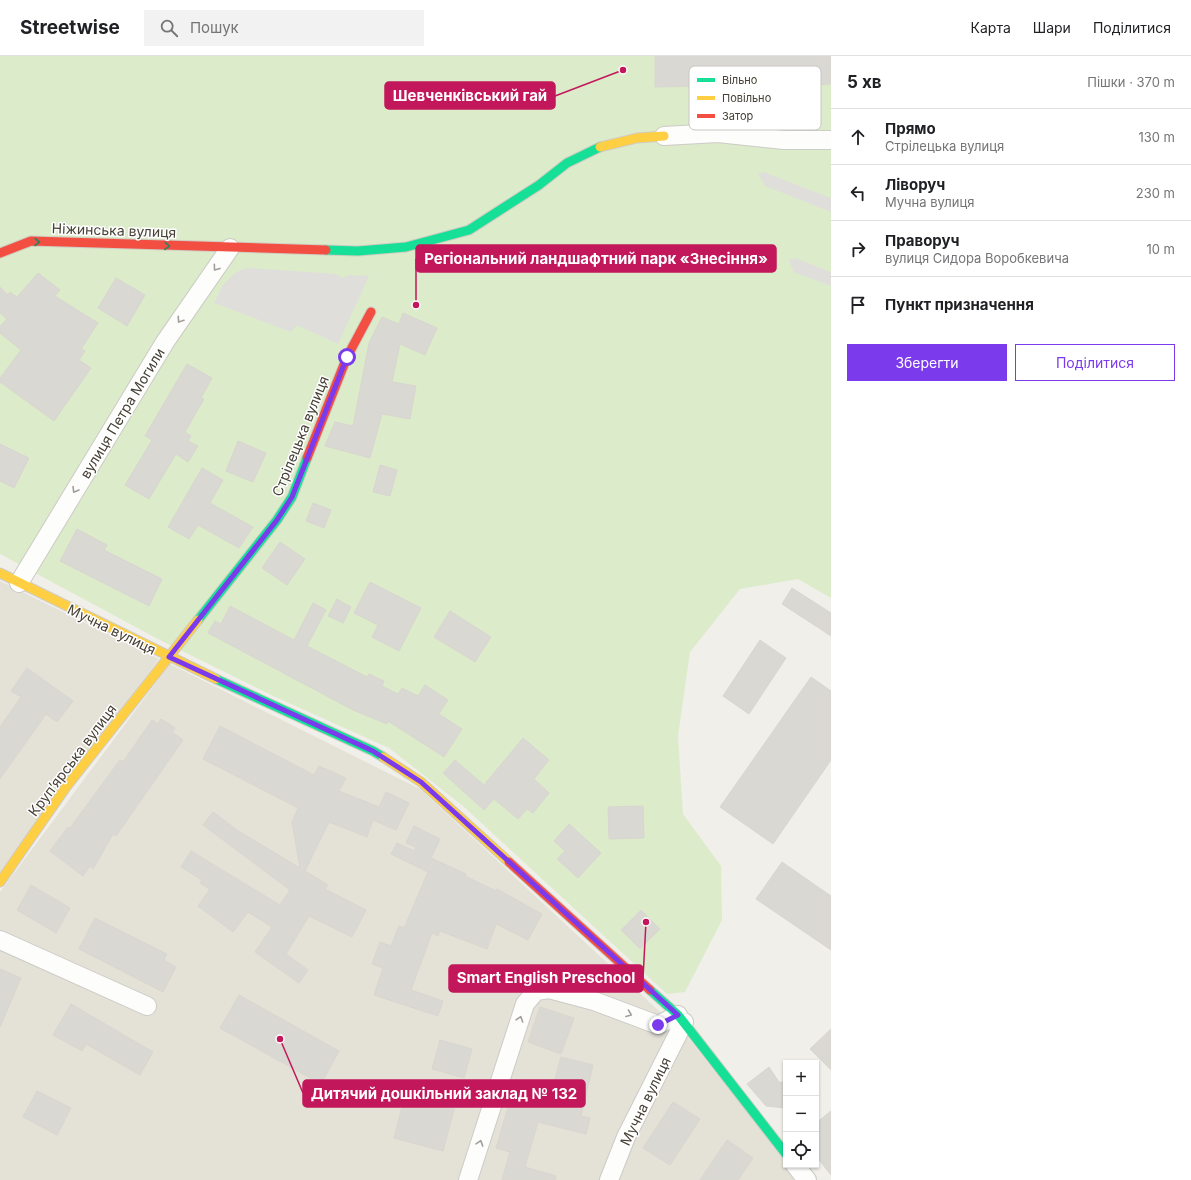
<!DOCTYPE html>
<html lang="uk">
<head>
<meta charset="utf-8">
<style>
  body { margin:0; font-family:Inter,sans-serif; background:#f2f2f2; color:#202124 }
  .controls { position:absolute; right:12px; bottom:12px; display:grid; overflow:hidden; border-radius:0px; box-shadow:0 1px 3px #0004 }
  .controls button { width:36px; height:36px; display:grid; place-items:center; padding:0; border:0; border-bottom:1px solid #e0e0e0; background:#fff; color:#202124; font:20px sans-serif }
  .stop { position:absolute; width:12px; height:12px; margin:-9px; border:3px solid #7c3aed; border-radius:50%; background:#fff }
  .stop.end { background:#7c3aed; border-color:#fff; box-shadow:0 1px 4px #0008 }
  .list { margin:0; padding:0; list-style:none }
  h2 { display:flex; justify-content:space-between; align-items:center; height:52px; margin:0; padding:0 16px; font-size:17px }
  h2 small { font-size:13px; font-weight:400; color:#757577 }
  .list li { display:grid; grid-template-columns:26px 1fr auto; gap:12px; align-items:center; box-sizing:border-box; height:56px; padding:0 16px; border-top:1px solid #e0e0e0 }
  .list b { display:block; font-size:15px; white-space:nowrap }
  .list p { margin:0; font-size:13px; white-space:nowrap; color:#757577 }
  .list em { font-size:13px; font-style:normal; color:#757577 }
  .actions { display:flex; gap:8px; padding:12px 16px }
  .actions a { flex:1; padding:9px 0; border:1px solid #7c3aed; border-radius:0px; text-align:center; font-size:14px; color:#7c3aed }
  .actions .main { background:#7c3aed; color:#fff }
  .icon { flex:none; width:22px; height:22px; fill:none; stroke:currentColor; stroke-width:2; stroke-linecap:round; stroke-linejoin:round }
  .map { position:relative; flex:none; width:831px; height:1124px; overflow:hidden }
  header { display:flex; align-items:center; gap:24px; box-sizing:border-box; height:56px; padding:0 20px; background:#fff; border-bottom:1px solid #e0e0e0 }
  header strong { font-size:19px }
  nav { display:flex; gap:22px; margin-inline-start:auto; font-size:14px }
  .search { width:280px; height:36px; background:#f2f2f2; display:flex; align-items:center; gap:10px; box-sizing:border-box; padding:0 14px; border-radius:0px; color:#757577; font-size:15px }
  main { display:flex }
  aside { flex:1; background:#fff }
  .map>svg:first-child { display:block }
  .residential { fill:#e4e1d7 }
  .green { fill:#dcebca }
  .parking { fill:#dfdeda }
  .building { fill:#dad8d2; stroke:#d8d6cf }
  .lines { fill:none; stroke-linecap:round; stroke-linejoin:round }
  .street-casing { stroke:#cccbc6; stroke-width:20 }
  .fast-casing { stroke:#d0ccc1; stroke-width:11 }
  .slow-casing { stroke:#d0ccc1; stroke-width:11 }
  .jam-casing { stroke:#d0ccc1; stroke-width:11 }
  .street { stroke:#fdfdfc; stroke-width:18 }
  .fast { stroke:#16e098; stroke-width:9 }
  .slow { stroke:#ffcf43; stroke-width:9 }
  .jam { stroke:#f24e42; stroke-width:9 }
  .oneway { stroke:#33805d }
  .oneway2 { stroke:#a29e99 }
  .route { stroke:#7c3aed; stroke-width:5 }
  .labels { text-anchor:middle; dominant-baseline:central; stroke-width:3; stroke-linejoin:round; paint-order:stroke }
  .street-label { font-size:14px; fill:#464036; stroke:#fff }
  .key { fill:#fff; stroke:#c8c6c3; stroke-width:1 }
  .key-label { font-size:11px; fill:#464036 }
  .leader { fill:none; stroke:#c2185b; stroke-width:1.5 }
  .callout-dot { fill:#c2185b; stroke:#fff; stroke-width:1.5 }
  .callout { fill:#c2185b; stroke:#c2185b; stroke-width:1.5 }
  .callout-label { font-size:15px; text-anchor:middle; font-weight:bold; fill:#fff }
</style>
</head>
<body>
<header>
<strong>Streetwise</strong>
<div class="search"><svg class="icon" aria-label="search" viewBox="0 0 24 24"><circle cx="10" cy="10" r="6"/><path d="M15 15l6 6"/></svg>Пошук</div>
<nav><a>Карта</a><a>Шари</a><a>Поділитися</a></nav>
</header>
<main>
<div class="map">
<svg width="831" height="1124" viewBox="0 0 831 1124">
  <rect width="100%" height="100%" fill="#f0efea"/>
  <g class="residential">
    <path d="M 0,525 L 159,603 L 0,817 Z"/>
    <path d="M 170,608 L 420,733 L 688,982 L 786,1105 L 786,1109 L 789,1109 L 801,1124 L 0,1124 L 0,836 Z"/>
  </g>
  <path class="green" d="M 0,0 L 831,0 L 831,542 L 798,523 L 740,533 L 690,596 L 678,680 L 683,758 L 721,810 L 722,864 L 685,936 L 667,938 L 463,750 L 389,692 L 271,639 L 156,582 L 0,498 Z"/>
  <g class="parking">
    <path d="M 763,116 L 831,142 L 831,156 L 765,130 L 758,118 Z"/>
    <path d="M 795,202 L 831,216 L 831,230 L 794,216 L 789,204 Z"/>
    <path d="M 252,212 L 336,218 L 342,222 L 349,219 L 369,220 L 338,288 L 297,269 L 291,276 L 214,247 L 223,229 L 235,217 L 243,213 Z"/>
  </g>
  <g class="building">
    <path d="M 655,0 L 831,0 L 831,28 L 808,29 L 808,44 L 770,44 L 770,29 L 655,31 Z"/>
    <path d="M 38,217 L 60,234 L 55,240 L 98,267 L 81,293 L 85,295 L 79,304 L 91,312 L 54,365 L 0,326 L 0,322 L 21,294 L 0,277 L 0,270 L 7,263 L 0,257 L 0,231 L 8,239 L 10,236 L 17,241 Z"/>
    <path d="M 116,222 L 145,239 L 127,270 L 98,252 Z"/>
    <path d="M 403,257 L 437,272 L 425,299 L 400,288 L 392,326 L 416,330 L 410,363 L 382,358 L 370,402 L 325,390 L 335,366 L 353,370 L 369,287 L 382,261 L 399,268 Z"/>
    <path d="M 187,308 L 212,322 L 201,342 L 204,343 L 185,376 L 191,380 L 188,385 L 198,390 L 188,406 L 176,398 L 149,443 L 125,429 L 152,384 L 145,380 Z"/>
    <path d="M 238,385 L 266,397 L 253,426 L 226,415 Z"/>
    <path d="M 0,388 L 29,402 L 14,432 L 0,425 Z"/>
    <path d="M 380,409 L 397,414 L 390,440 L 373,436 Z"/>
    <path d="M 202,412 L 223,424 L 210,447 L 253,471 L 239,492 L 198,469 L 189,483 L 168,471 Z"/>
    <path d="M 313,447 L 331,454 L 324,472 L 306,465 Z"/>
    <path d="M 77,473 L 107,489 L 104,494 L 162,523 L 149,550 L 60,505 Z"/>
    <path d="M 280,486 L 305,503 L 287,529 L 262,512 Z"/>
    <path d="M 370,526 L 421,552 L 399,595 L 372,581 L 378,569 L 354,557 Z"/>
    <path d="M 792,532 L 831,557 L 831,580 L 782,548 Z"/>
    <path d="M 337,543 L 351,551 L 343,567 L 328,560 Z"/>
    <path d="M 313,547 L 326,554 L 307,590 L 367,621 L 369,618 L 384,625 L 382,630 L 398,638 L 402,632 L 418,640 L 425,629 L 448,644 L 439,658 L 462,673 L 444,701 L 388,665 L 387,668 L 353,654 L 208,577 L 215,565 L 221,568 L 230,550 L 294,584 Z"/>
    <path d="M 450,555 L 491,581 L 475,606 L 434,581 Z"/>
    <path d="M 760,584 L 786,602 L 749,658 L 723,640 Z"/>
    <path d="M 27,612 L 73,645 L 57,666 L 46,658 L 0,723 L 0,671 L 21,641 L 11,635 Z"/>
    <path d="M 811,621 L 831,635 L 831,704 L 773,788 L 720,751 Z"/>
    <path d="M 161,663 L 175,672 L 172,676 L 183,684 L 116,780 L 113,778 L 93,813 L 90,810 L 83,820 L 50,795 L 68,771 L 70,772 L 120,704 L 123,706 L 152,664 L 158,668 Z"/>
    <path d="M 220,670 L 314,719 L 319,710 L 346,722 L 339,735 L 379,751 L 386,736 L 409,747 L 396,774 L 373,764 L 367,781 L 329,766 L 305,815 L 328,829 L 325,833 L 366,854 L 352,881 L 309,860 L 286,898 L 308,914 L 299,927 L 255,896 L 272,871 L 248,856 L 233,876 L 198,850 L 210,833 L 200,827 L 202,824 L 181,811 L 191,795 L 280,849 L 290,834 L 203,769 L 213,756 L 237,774 L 300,812 L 292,766 L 298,752 L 203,703 Z"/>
    <path d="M 523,682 L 549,704 L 534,723 L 549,737 L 533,757 L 527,753 L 518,763 L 494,743 L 484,754 L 443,717 L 455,704 L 484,729 Z"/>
    <path d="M 643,750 L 644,782 L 609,783 L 608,751 Z"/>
    <path d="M 569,768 L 601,797 L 578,822 L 557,803 L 565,795 L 554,785 Z"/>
    <path d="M 414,770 L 440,783 L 431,802 L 466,818 L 465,820 L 496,835 L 497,833 L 542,858 L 528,884 L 496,868 L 487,893 L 440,875 L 438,880 L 432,877 L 411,934 L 443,945 L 438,960 L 374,939 L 383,912 L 372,908 L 380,886 L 391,890 L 399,870 L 404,872 L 428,816 L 391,798 L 397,787 L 414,795 L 416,791 L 406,787 Z"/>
    <path d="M 782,806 L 831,840 L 831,894 L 756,843 Z"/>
    <path d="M 31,829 L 70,852 L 56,877 L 17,854 Z"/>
    <path d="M 641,854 L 660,873 L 640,893 L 621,874 Z"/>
    <path d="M 95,862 L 167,898 L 164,904 L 176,911 L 163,936 L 79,893 Z"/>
    <path d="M 0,913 L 21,922 L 0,971 Z"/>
    <path d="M 239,939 L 339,995 L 321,1028 L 220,972 Z"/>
    <path d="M 71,948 L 153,996 L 140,1019 L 86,988 L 82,995 L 53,979 Z"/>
    <path d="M 540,951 L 574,962 L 561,998 L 528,986 Z"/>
    <path d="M 831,973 L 831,1014 L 810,993 Z"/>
    <path d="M 440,984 L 472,993 L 464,1022 L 432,1013 Z"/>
    <path d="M 561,1001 L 593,1009 L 581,1060 L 590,1062 L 586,1078 L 538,1066 L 525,1111 L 556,1120 L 555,1124 L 502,1124 L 510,1096 L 496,1092 L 516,1024 L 552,1034 Z"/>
    <path d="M 769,1011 L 779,1026 L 786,1026 L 786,1052 L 766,1050 L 747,1028 Z"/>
    <path d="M 37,1035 L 71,1052 L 57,1079 L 23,1061 Z"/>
    <path d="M 404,1043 L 430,1049 L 431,1044 L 455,1050 L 443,1095 L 394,1082 Z"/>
    <path d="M 673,1046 L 700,1063 L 670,1109 L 643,1092 Z"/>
    <path d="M 831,1055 L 831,1119 L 816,1100 L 816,1067 Z"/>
    <path d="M 727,1084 L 753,1102 L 738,1124 L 700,1124 Z"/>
  </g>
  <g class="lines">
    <defs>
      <g id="street">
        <path d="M 664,80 L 718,77 L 784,84 L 831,84"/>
        <path d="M 19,527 L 165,286 L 230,192"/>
        <path d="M 0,884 L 147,950"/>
        <path d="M 795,1109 L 807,1124"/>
        <path d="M 468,1124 L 525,948 L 536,935 L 549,933 L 594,945 L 658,969 L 678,959"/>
        <path d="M 609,1124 L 626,1081 L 684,966"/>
      </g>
      <g id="fast">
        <path d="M 326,194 L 358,195 L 406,191 L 469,174 L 539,129 L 567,107 L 600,91"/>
        <path d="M 198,564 L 277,464 L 292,441 L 307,402"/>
        <path d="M 216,623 L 373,695 L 383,701"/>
        <path d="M 650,934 L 678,959 L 786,1098"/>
      </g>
      <g id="slow">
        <path d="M 600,91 L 637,82 L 664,80"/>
        <path d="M 0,517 L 216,623"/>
        <path d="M 383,701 L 421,726 L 509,806"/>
        <path d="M 0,826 L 66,731 L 198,564"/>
      </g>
      <g id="jam">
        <path d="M 0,197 L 31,185 L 326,194"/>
        <path d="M 307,402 L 347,301 L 371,256"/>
        <path d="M 509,806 L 650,934"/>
      </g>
    </defs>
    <use href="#street" class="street-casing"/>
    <use href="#fast" class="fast-casing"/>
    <use href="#slow" class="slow-casing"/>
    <use href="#jam" class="jam-casing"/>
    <use href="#street" class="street"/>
    <use href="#fast" class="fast"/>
    <use href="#slow" class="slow"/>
    <use href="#jam" class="jam"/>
  </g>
  <defs><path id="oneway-chevron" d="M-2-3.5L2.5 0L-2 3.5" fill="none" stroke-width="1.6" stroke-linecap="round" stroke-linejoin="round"/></defs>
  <g class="oneway">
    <use href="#oneway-chevron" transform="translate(37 186)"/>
    <use href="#oneway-chevron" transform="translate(167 190) rotate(2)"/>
  </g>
  <g class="oneway2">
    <use href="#oneway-chevron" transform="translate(216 212) rotate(126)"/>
    <use href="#oneway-chevron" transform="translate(180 264) rotate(124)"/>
    <use href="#oneway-chevron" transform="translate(75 434) rotate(121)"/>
    <use href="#oneway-chevron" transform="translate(629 958) rotate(21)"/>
    <use href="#oneway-chevron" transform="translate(520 963) rotate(-72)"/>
    <use href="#oneway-chevron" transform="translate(480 1087) rotate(-72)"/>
  </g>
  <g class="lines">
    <path class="route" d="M 347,301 L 292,441 L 277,464 L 169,601 L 373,695 L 421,726 L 678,959 L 658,969"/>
  </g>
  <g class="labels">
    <g class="street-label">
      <text transform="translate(114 174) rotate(2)">Ніжинська вулиця</text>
      <text transform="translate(122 357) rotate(-59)">вулиця Петра Могили</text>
      <text transform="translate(300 380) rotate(-68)">Стрілецька вулиця</text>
      <text transform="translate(112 573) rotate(26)">Мучна вулиця</text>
      <text transform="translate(72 704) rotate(-53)">Крупʼярська вулиця</text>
      <text transform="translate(645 1045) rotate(-64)">Мучна вулиця</text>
    </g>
  </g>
  <rect x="689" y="10" width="132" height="64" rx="6" class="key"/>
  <rect x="697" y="22" width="18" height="4" fill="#16e098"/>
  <rect x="697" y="40" width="18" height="4" fill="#ffcf43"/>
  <rect x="697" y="58" width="18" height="4" fill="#f24e42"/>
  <g class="key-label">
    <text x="722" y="28">Вільно</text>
    <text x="722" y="46">Повільно</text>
    <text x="722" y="64">Затор</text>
  </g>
  <path class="leader" d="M623 14L555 40M416 249L416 203M646 866L643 922M280 983L303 1037"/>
  <g class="callout-dot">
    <circle cx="623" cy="14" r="4"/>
    <circle cx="416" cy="249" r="4"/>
    <circle cx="646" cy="866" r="4"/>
    <circle cx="280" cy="983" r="4"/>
  </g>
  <g class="callout">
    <rect x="385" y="26" width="170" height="27" rx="4"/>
    <rect x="416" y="189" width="360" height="27" rx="4"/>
    <rect x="449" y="909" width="194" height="27" rx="4"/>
    <rect x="303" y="1024" width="282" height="27" rx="4"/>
  </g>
  <g class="callout-label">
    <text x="470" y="45">Шевченківський гай</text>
    <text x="596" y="208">Регіональний ландшафтний парк «Знесіння»</text>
    <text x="546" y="927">Smart English Preschool</text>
    <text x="444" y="1043">Дитячий дошкільний заклад № 132</text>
  </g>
</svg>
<div class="controls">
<button>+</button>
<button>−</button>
<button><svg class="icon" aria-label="locate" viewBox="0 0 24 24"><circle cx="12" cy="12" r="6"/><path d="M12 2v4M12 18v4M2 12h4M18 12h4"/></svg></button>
</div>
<div class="stop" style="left:347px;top:301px"></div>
<div class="stop end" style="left:658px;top:969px"></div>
</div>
<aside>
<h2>5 хв<small>Пішки · 370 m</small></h2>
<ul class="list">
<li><svg class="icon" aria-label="ahead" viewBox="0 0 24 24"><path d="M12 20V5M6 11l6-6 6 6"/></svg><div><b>Прямо</b><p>Стрілецька вулиця</p></div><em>130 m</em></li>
<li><svg class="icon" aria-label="left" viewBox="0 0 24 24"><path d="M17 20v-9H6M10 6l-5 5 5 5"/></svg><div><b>Ліворуч</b><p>Мучна вулиця</p></div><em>230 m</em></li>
<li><svg class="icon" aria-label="right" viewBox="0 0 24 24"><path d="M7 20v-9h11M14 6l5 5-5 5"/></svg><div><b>Праворуч</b><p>вулиця Сидора Воробкевича</p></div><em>10 m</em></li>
<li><svg class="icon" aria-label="arrive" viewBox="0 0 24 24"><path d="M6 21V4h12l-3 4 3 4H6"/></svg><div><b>Пункт призначення</b></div></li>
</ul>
<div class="actions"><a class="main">Зберегти</a><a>Поділитися</a></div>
</aside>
</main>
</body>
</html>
